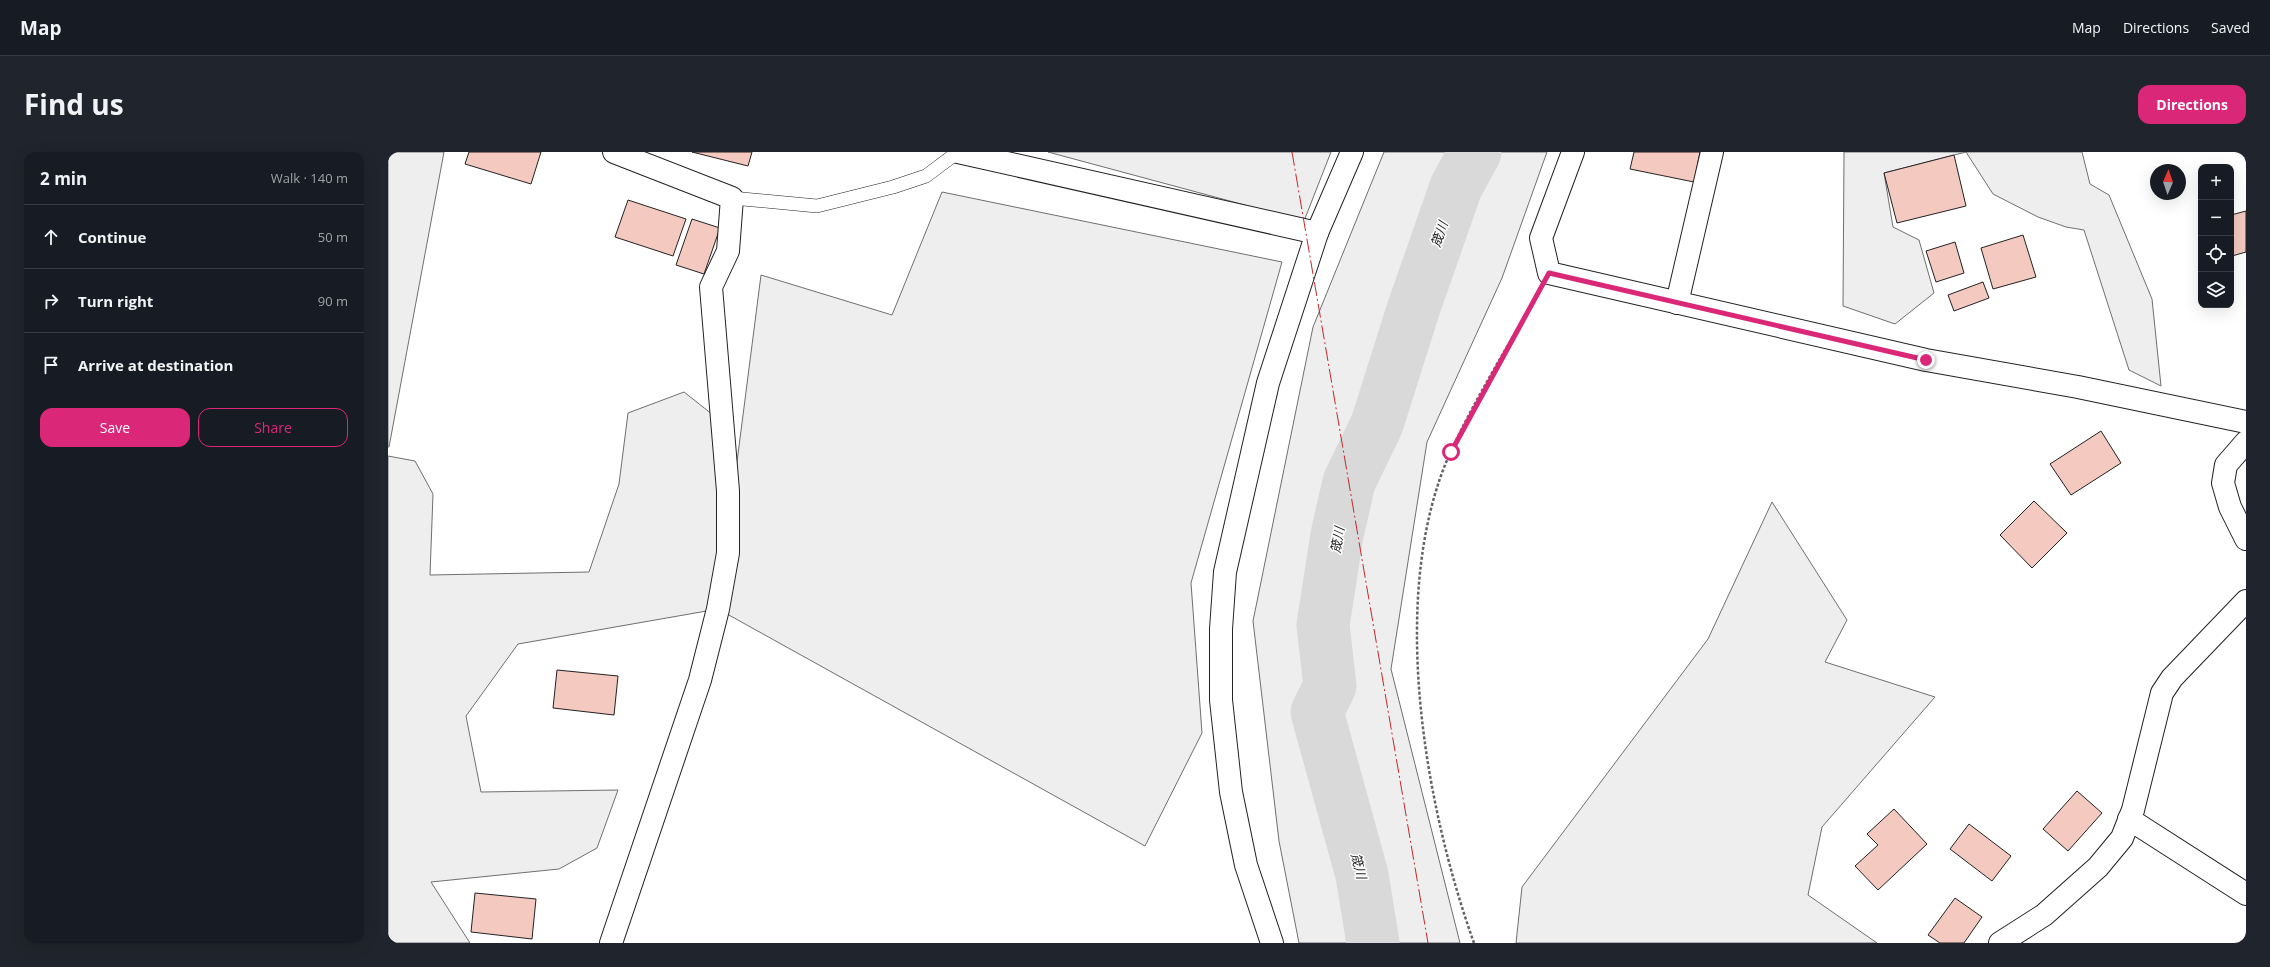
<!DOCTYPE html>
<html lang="en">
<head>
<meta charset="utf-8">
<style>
  body { margin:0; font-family:"Open Sans","Noto Sans JP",sans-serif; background:#20242c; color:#f1f3f6 }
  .controls { position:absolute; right:12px; top:12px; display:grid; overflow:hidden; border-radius:8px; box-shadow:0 4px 16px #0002 }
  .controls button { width:36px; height:36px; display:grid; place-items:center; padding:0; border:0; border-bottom:1px solid #363941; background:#171b24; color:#f1f3f6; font:20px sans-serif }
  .compass { position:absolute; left:1762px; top:12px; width:36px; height:36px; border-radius:50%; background:#171b24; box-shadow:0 4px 16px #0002; rotate:2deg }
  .stop { position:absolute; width:12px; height:12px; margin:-9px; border:3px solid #db2777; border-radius:50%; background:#fff }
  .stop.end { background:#db2777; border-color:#fff; box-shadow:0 1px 4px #0008 }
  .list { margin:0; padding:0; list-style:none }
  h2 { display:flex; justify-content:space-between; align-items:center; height:52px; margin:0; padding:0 16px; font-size:17px }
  h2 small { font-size:13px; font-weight:400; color:#9ea1a6 }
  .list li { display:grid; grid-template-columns:26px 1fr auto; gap:12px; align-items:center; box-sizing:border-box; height:64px; padding:0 16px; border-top:1px solid #363941 }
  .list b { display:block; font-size:15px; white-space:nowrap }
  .list em { font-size:13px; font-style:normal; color:#9ea1a6 }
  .actions { display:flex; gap:8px; padding:12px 16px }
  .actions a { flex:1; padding:9px 0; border:1px solid #db2777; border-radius:12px; text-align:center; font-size:14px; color:#db2777 }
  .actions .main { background:#db2777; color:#fff }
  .icon { flex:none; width:22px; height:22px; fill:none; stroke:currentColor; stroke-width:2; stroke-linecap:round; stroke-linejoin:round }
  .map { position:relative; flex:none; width:1858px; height:791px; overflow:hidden; border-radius:12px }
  header { display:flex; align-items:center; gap:24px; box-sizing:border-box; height:56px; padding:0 20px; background:#171b24; border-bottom:1px solid #363941 }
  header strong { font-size:19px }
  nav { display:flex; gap:22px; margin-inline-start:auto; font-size:14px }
  .intro { display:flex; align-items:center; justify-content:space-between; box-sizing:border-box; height:96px; padding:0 24px }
  h1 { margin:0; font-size:28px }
  .button { padding:10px 18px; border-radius:12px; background:#db2777; color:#fff; font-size:14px; font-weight:700 }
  main { display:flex; gap:24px; padding:0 24px }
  aside { flex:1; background:#171b24; border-radius:12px; box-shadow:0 4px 16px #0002 }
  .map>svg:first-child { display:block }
  .green { fill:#eee; stroke:#6f6f6f }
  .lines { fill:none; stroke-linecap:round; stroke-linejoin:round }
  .river { stroke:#d9d9d9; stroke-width:53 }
  .building { fill:#f3c9c0; stroke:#222 }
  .service-casing { stroke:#222; stroke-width:14 }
  .minor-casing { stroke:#222; stroke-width:24 }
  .tertiary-casing { stroke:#222; stroke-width:24 }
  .path { stroke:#646464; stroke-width:2.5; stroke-dasharray:3 2; stroke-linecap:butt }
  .service { stroke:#fff; stroke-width:13 }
  .minor { stroke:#fff; stroke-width:22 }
  .tertiary { stroke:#fff; stroke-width:22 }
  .power { stroke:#c62828; stroke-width:1; stroke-dasharray:14 3 2 3; stroke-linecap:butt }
  .route { stroke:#db2777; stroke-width:5 }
  .labels { text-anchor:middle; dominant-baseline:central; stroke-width:3; stroke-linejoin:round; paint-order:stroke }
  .water-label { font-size:13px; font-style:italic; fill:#222; stroke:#fff }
</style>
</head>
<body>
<header>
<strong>Map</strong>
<nav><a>Map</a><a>Directions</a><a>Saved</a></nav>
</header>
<div class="intro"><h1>Find us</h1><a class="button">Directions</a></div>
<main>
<aside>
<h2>2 min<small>Walk · 140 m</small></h2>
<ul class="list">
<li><svg class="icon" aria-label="ahead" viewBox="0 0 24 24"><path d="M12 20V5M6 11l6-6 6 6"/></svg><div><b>Continue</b></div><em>50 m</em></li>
<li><svg class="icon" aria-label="right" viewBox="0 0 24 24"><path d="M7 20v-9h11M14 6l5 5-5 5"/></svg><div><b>Turn right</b></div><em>90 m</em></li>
<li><svg class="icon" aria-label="arrive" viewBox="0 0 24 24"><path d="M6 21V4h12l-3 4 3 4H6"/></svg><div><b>Arrive at destination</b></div></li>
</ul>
<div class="actions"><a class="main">Save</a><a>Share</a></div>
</aside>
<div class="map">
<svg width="1858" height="791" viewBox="0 0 1858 791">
  <rect width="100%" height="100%" fill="#fff"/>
  <g class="green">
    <path d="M 0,0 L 56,0 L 1,295 L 0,295 Z"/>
    <path d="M 660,0 L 943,0 L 916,69 Z"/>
    <path d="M 996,0 L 1159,0 L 1114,126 L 1039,290 L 1003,517 L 1072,791 L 911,791 L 891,689 L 865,469 L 925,175 Z"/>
    <path d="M 1456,0 L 1694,0 L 1702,32 L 1721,43 L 1764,147 L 1773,234 L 1741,218 L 1696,78 L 1678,75 L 1650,65 L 1605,42 L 1578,0 L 1496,21 L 1505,75 L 1531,88 L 1546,141 L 1507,172 L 1455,154 Z"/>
    <path d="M 554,40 L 894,110 L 803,431 L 814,581 L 757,694 L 330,457 L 130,492 L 78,564 L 93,640 L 230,638 L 209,696 L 171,717 L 43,730 L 82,791 L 0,791 L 0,304 L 27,309 L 45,342 L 42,423 L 201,420 L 231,332 L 240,261 L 296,240 L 334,270 L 340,380 L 373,123 L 504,163 Z"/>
    <path d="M 1384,350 L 1459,468 L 1437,510 L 1547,545 L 1434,675 L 1420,743 L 1489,791 L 1128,791 L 1134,735 L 1320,487 Z"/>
  </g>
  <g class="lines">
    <path class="river" d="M 985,791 L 974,723 L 929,560 L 942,534 L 935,473 L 949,383 L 961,330 L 989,272 L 1025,158 L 1068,35 L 1087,0"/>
  </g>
  <g class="building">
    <path d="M 81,0 L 153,0 L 143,32 L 77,12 Z"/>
    <path d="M 304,0 L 364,0 L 360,14 Z"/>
    <path d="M 1246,0 L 1312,0 L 1306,30 L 1242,17 Z"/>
    <path d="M 1566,3 L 1578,54 L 1509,71 L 1496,21 Z"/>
    <path d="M 240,48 L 298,67 L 285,104 L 227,85 Z"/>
    <path d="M 1858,59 L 1858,100 L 1844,104 L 1843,63 Z"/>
    <path d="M 304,67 L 332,76 L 316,122 L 288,113 Z"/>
    <path d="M 1635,83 L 1648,125 L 1605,137 L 1593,96 Z"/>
    <path d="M 1567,90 L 1576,121 L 1548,130 L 1538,99 Z"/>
    <path d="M 1595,130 L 1601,146 L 1566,159 L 1560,143 Z"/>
    <path d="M 1713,279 L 1733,311 L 1683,343 L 1662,312 Z"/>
    <path d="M 1646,349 L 1679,381 L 1644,416 L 1612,383 Z"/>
    <path d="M 169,518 L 230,524 L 226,563 L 165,556 Z"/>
    <path d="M 1689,639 L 1714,661 L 1680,699 L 1655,677 Z"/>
    <path d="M 1506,657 L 1539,692 L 1490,738 L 1467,714 L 1490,693 L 1479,682 Z"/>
    <path d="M 1581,672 L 1623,704 L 1604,729 L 1562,697 Z"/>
    <path d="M 87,741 L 148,747 L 144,787 L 83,780 Z"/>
    <path d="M 1567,746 L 1594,765 L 1576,791 L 1552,791 L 1540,783 Z"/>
  </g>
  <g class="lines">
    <defs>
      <path id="service" d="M 344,46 L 429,54 L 505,35 L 538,24 L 570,0"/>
      <g id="minor">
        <path d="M 1185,0 L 1153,86 L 1161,121 L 1538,208 L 1690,235 L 1858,270"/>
        <path d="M 929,81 L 964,0"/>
        <path d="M 1289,151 L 1324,0"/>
        <path d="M 1858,290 L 1838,313 L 1835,331 L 1842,355 L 1858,387"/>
        <path d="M 1741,667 L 1858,742"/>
        <path d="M 223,791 L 312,528 L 330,457 L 340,401 L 340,339 L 323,135 L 340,99 L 344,46 L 226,0"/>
        <path d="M 1612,791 L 1656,763 L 1710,715 L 1734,686 L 1745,658 L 1774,541 L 1784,526 L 1858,449"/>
      </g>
      <path id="tertiary" d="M 570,0 L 929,81 L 880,231 L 837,420 L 833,477 L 833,548 L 843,640 L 858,713 L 884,791"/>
    </defs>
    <use href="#service" class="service-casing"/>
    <use href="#minor" class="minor-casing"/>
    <use href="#tertiary" class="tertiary-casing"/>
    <path class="path" d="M 1086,791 C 1036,651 999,439 1063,299 C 1088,245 1120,194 1149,143"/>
    <use href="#service" class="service"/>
    <use href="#minor" class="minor"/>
    <use href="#tertiary" class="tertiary"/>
    <path class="power" d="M 904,0 L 1040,791"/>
  </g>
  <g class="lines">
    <path class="route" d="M 1063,300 L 1161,121 L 1538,208"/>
  </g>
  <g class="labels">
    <g class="water-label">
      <text transform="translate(1051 82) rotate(-71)">筬川</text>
      <text transform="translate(949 388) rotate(-80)">筬川</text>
      <text transform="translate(971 714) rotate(76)">筬川</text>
    </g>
  </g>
</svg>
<div class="controls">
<button>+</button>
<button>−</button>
<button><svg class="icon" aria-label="locate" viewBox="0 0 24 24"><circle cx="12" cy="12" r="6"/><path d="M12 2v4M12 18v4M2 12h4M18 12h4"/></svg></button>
<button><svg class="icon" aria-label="layers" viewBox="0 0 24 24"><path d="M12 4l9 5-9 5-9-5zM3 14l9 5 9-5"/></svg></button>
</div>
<svg class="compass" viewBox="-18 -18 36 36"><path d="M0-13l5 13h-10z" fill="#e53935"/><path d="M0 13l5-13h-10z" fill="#9ea1a6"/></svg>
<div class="stop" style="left:1063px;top:300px"></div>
<div class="stop end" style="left:1538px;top:208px"></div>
</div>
</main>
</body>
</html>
